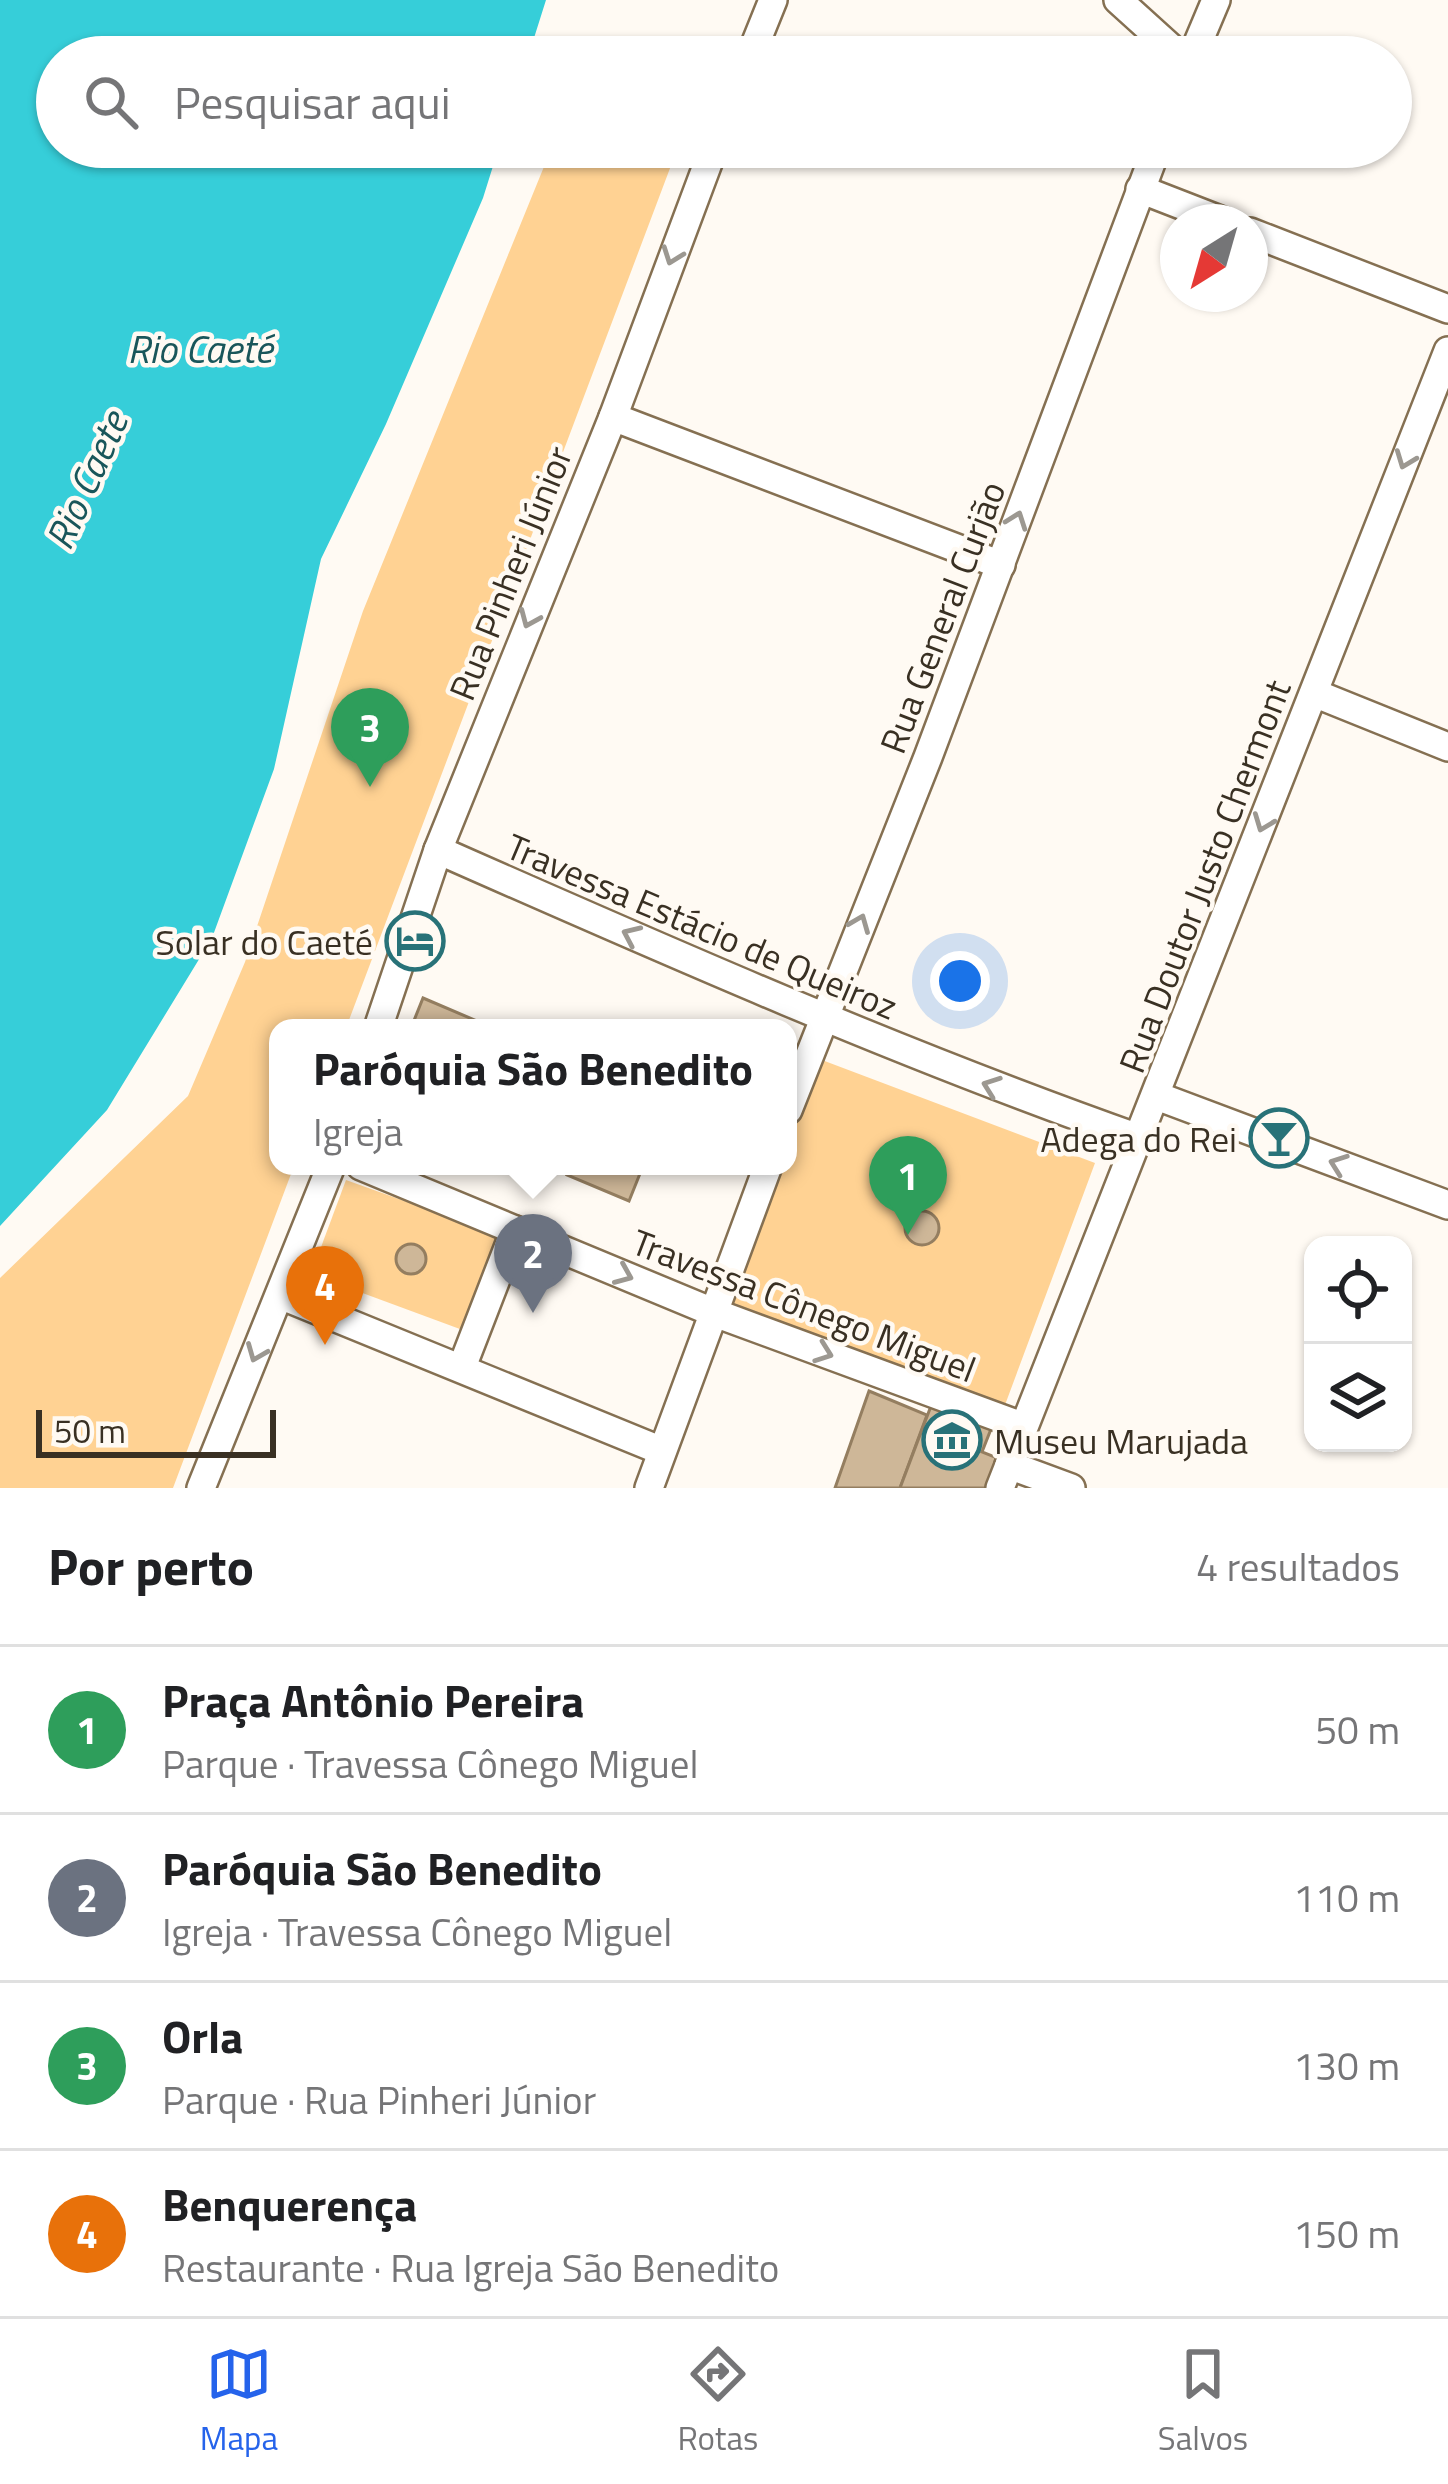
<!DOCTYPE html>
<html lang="pt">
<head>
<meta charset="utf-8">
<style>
  body { margin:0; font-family:"Titillium Web",sans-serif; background:#f2f2f2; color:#202124 }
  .controls { position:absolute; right:36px; bottom:36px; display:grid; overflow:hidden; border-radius:24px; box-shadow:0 3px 9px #0004 }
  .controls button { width:108px; height:108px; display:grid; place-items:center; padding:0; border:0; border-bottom:3px solid #e0e0e0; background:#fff; color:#202124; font:60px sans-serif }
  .compass { position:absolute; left:1160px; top:204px; width:108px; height:108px; border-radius:50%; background:#fff; box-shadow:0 3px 9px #0004; rotate:217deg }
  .scale { position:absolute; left:36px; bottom:30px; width:240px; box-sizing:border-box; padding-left:12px; border:6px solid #393023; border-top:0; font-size:33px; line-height:42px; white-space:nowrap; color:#393023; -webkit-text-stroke:9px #fffaf3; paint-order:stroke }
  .you { position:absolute; left:960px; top:981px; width:42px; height:42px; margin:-30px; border:9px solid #fff; border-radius:50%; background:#1a73e8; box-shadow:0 0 0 18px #1a73e833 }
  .badge { display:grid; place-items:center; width:78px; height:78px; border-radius:50%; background:#2563eb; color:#fff; font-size:39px; font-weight:700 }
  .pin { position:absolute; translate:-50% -99px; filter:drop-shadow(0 3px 6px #0008) }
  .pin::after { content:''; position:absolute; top:63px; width:42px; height:36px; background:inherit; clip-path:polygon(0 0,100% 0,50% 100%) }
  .popup { position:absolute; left:269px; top:1019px; width:528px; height:156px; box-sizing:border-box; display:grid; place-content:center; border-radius:24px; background:#fff; filter:drop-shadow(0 3px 9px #0005); font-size:39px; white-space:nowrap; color:#757577 }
  .popup b { font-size:45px; color:#202124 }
  .popup::after { content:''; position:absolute; left:50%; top:100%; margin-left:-24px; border:24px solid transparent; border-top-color:#fff }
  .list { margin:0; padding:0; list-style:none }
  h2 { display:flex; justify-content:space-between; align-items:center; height:156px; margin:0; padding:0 48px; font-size:51px }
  h2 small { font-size:39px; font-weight:400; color:#757577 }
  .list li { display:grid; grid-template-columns:78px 1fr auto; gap:36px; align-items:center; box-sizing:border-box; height:168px; padding:0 48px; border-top:3px solid #e0e0e0 }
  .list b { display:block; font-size:45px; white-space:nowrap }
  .list p { margin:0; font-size:39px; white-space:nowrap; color:#757577 }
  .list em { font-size:39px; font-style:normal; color:#757577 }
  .icon { flex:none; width:66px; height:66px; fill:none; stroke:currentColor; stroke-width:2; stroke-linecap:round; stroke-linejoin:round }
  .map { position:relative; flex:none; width:1448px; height:1488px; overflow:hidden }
  .search { position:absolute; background:#fff; box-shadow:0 3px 9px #0004; left:36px; right:36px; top:36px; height:132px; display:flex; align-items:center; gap:30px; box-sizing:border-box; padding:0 42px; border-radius:66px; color:#757577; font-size:45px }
  .sheet { height:828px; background:#fff }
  nav { display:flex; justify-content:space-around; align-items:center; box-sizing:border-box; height:168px; border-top:3px solid #e0e0e0; background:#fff; font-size:33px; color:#757577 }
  nav a { display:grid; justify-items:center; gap:6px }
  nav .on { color:#2563eb }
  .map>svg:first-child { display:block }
  .green { fill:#ffd293 }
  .water { fill:#36ced9 }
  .building { fill:#ceb798; stroke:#947e60; stroke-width:3 }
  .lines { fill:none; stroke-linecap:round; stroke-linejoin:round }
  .street-casing { stroke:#857052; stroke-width:32 }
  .street { stroke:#fff; stroke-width:27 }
  .oneway { stroke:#9c9891 }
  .labels { text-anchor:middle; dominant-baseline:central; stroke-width:9; stroke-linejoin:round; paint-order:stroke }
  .street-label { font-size:36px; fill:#393023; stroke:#fffaf3 }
  .poi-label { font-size:36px; fill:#393023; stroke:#fffaf3; text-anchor:end }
  .water-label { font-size:39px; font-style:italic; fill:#19565a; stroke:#fffaf3 }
</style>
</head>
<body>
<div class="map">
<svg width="1448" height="1488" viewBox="0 0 1448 1488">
  <rect width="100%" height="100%" fill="#fffaf3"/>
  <g class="green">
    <path d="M 552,147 L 678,147 L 346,1028 L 278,1028 L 278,1166 L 294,1166 L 173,1488 L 0,1488 L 0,1278 L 188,1096 L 245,962 L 363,611 Z"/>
    <path d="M 814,1057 L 1095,1163 L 1002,1413 L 721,1308 L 773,1166 L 788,1166 L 788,1127 Z"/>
    <path d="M 346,1180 L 502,1236 L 468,1332 L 311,1274 Z"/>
  </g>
  <path class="water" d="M 0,0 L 546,0 L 528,57 L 57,57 L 57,147 L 499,147 L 483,198 L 386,424 L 321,559 L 274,769 L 212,938 L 107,1110 L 0,1226 Z"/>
  <g class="building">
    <path d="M 423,998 L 491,1027 L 490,1028 L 411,1028 Z"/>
    <path d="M 571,1166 L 643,1166 L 629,1201 L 567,1175 Z"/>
    <circle cx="922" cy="1228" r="17"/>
    <circle cx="411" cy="1259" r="15"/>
    <path d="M 869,1391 L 927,1415 L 900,1488 L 835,1488 Z"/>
    <path d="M 931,1406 L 991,1429 L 982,1452 L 1000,1459 L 989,1488 L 900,1488 Z"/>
  </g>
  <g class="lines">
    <defs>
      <g id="street">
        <path d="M 1118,0 L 1181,57"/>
        <path d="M 750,57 L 773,0"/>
        <path d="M 1192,57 L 1216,0"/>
        <path d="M 1140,189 L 1225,222"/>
        <path d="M 1250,232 L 1448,309"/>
        <path d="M 613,417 L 1001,565"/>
        <path d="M 1314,693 L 1448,747"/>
        <path d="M 438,850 C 671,953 900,1054 1141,1139"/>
        <path d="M 378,1028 L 438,850 L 613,417 L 714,147"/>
        <path d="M 1157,1096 L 1448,1205"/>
        <path d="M 788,1110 L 928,757 L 1157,147"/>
        <path d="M 361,1166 L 715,1313 L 1022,1426"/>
        <path d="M 280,1295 L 662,1451"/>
        <path d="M 462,1367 L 515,1230"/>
        <path d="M 1009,1465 L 1071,1488"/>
        <path d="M 201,1488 L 331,1166"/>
        <path d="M 649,1488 L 768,1166"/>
        <path d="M 1000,1488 L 1448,351"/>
      </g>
    </defs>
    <use href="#street" class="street-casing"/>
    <use href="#street" class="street"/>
  </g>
  <defs><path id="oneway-chevron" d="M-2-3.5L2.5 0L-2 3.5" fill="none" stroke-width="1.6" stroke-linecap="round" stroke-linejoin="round" transform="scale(3)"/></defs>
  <g class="oneway">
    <use href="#oneway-chevron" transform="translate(672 256) rotate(110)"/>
    <use href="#oneway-chevron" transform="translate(1405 460) rotate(111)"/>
    <use href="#oneway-chevron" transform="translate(1017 520) rotate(-70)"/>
    <use href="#oneway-chevron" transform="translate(529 619) rotate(113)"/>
    <use href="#oneway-chevron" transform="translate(1263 823) rotate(111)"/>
    <use href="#oneway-chevron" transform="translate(860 923) rotate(-68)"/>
    <use href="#oneway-chevron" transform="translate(631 935) rotate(-156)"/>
    <use href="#oneway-chevron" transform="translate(991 1086) rotate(-160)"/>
    <use href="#oneway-chevron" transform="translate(1338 1164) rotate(-160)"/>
    <use href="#oneway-chevron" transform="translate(624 1275) rotate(23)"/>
    <use href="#oneway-chevron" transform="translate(256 1353) rotate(112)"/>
    <use href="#oneway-chevron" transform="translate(824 1353) rotate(20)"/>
  </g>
  <defs>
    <symbol id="hotel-ring" viewBox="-11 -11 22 22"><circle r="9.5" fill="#fffaf3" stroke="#287278" stroke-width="1.5"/><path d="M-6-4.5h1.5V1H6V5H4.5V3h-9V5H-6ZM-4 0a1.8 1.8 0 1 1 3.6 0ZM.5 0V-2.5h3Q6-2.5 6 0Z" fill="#287278"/></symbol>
    <symbol id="bar-ring" viewBox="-11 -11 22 22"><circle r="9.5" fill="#fffaf3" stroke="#287278" stroke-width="1.5"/><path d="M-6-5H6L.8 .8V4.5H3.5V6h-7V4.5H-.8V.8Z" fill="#287278"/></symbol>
    <symbol id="museum-ring" viewBox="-11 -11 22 22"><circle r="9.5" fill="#fffaf3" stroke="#287278" stroke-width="1.5"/><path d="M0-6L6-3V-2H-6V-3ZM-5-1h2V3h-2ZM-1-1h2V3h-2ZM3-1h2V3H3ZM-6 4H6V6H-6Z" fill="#287278"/></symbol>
  </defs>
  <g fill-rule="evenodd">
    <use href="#hotel-ring" x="382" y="908" width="66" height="66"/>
    <use href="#bar-ring" x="1246" y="1105" width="66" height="66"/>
    <use href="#museum-ring" x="919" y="1407" width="66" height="66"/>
  </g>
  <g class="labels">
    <g class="street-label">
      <text transform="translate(510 573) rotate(-68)">Rua Pinheri Júnior</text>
      <text transform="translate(942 617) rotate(-69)">Rua General Curjão</text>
      <text transform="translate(1204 876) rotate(-69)">Rua Doutor Justo Chermont</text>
      <text transform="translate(702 926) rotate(23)">Travessa Estácio de Queiroz</text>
      <text transform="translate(804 1305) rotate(21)">Travessa Cônego Miguel</text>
    </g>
    <g class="poi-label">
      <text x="373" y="941">Solar do Caeté</text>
      <text x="1237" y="1138">Adega do Rei</text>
      <text x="994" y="1440" text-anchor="start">Museu Marujada</text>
    </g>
    <g class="water-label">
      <text x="200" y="348">Rio Caeté</text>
      <text transform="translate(86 480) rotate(-66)">Rio Caete</text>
    </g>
  </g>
</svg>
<div class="controls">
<button><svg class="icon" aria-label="locate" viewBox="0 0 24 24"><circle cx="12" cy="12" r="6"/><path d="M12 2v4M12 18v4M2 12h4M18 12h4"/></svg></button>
<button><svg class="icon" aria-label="layers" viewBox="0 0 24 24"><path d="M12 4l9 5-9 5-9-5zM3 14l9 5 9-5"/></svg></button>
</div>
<svg class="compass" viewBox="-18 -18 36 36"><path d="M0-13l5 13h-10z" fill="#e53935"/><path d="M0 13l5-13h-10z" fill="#757577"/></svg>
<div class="scale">50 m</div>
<div class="you"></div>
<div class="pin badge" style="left:908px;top:1235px;background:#2e9e5b">1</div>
<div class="pin badge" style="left:533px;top:1313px;background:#6b7280">2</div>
<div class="popup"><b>Paróquia São Benedito</b>Igreja</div>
<div class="pin badge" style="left:370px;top:787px;background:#2e9e5b">3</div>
<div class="pin badge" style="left:325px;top:1345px;background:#e8710a">4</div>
<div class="search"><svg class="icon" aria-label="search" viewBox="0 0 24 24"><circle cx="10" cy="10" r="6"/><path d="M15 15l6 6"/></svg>Pesquisar aqui</div>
</div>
<section class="sheet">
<h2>Por perto<small>4 resultados</small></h2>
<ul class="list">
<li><span class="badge" style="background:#2e9e5b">1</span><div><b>Praça Antônio Pereira</b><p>Parque · Travessa Cônego Miguel</p></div><em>50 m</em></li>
<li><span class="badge" style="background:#6b7280">2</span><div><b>Paróquia São Benedito</b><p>Igreja · Travessa Cônego Miguel</p></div><em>110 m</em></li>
<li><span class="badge" style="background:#2e9e5b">3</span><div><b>Orla</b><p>Parque · Rua Pinheri Júnior</p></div><em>130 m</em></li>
<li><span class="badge" style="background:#e8710a">4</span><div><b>Benquerença</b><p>Restaurante · Rua Igreja São Benedito</p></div><em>150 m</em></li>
</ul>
</section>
<nav>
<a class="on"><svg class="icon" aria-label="map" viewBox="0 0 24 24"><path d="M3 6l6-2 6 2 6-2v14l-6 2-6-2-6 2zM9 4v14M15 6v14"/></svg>Mapa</a>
<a><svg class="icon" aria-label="directions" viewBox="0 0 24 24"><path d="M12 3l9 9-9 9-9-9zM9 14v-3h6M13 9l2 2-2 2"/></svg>Rotas</a>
<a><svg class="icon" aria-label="saved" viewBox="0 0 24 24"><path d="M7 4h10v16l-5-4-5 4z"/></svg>Salvos</a>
</nav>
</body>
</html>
